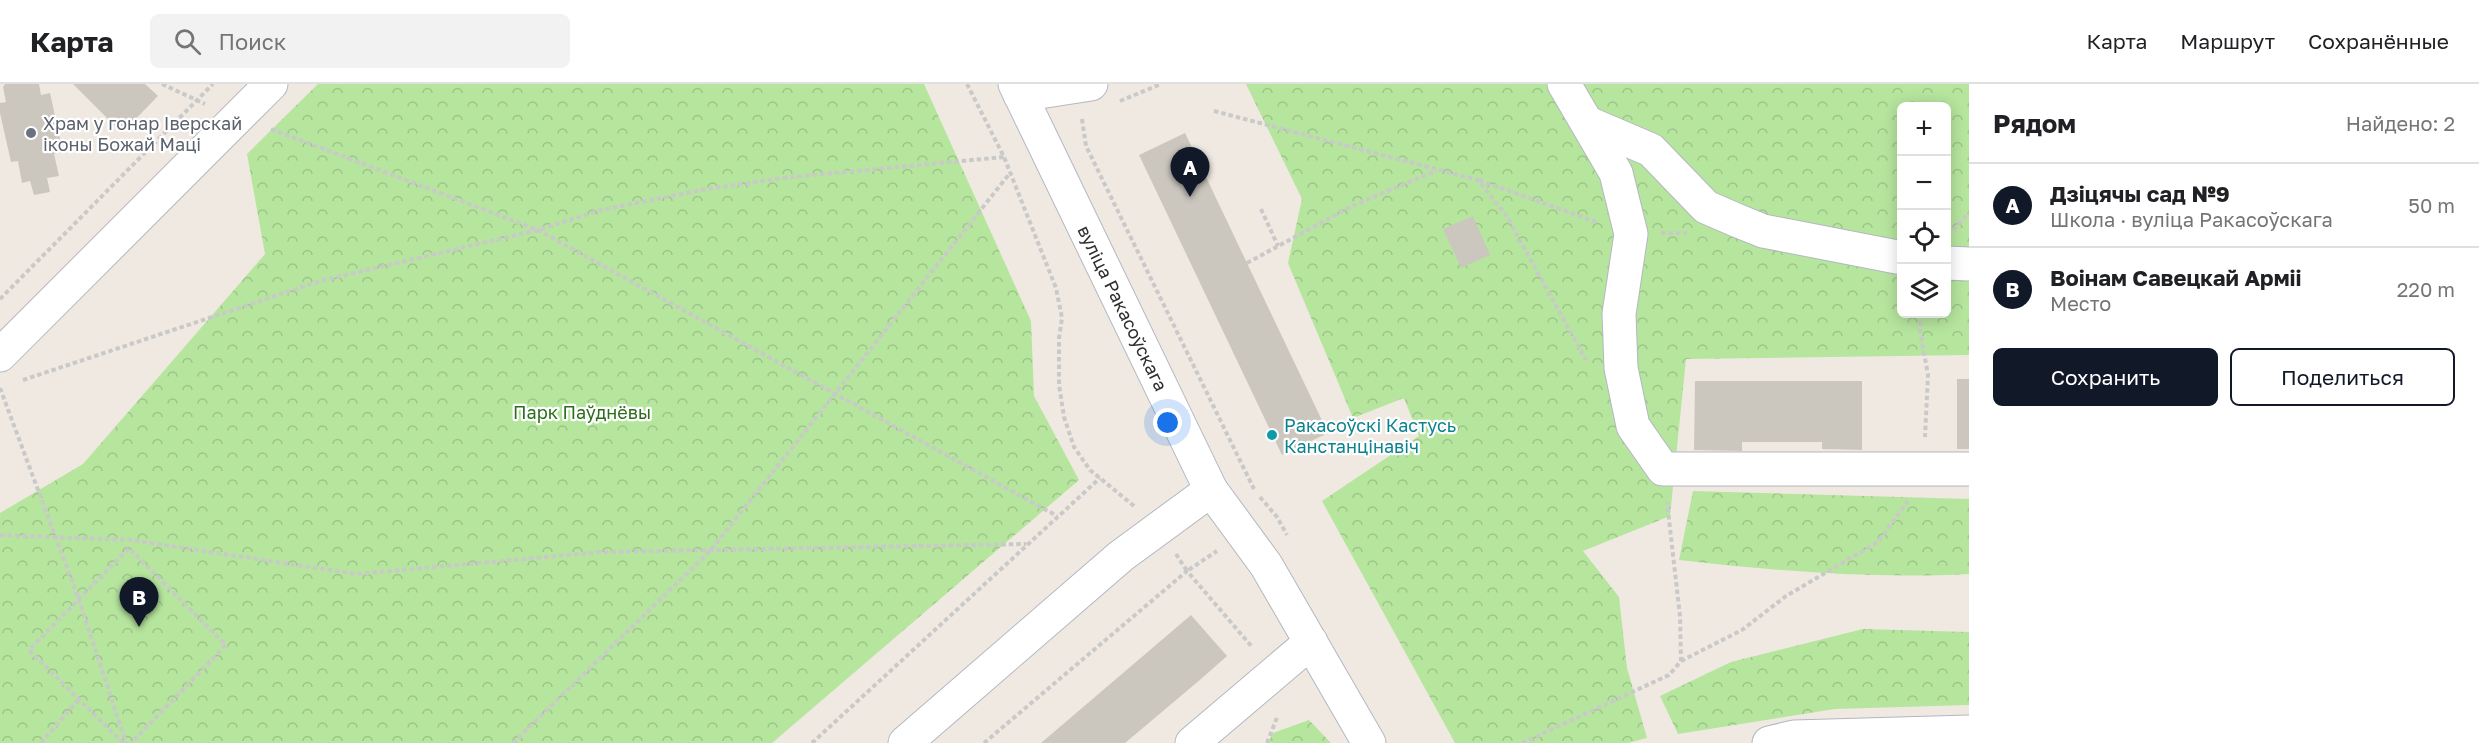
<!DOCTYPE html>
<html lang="ru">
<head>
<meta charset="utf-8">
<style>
  body { margin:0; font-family:"Golos Text",sans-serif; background:#f2f2f2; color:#202124 }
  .controls { position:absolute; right:18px; top:18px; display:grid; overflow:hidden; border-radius:9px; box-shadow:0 3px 15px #0003 }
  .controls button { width:54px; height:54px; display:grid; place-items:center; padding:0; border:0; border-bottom:2px solid #e0e0e0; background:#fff; color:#202124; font:30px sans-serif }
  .you { position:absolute; left:1168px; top:339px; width:21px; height:21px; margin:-15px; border:4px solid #fff; border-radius:50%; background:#1a73e8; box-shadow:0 0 0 9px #1a73e833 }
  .badge { display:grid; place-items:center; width:39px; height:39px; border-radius:50%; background:#111827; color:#fff; font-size:20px; font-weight:700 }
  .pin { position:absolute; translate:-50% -50px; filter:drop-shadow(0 2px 3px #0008) }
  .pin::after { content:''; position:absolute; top:32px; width:21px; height:18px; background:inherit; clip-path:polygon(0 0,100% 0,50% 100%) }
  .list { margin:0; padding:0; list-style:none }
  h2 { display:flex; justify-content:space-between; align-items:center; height:78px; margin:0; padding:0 24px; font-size:26px }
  h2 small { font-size:20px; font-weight:400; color:#757577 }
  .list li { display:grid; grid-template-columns:39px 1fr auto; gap:18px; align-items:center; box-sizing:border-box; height:84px; padding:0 24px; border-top:2px solid #e0e0e0 }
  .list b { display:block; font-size:22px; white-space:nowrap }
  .list p { margin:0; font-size:20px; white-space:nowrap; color:#757577 }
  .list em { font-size:20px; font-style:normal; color:#757577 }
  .actions { display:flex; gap:12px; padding:18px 24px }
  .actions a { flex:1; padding:14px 0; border:2px solid #111827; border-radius:9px; text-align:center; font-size:21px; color:#111827 }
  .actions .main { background:#111827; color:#fff }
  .icon { flex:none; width:33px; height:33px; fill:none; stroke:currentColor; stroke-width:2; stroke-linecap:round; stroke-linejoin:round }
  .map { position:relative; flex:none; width:1969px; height:659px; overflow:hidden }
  header { display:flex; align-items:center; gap:36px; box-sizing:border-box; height:84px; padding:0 30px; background:#fff; border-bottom:2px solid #e0e0e0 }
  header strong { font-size:28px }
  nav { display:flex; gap:33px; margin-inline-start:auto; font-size:21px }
  .search { width:420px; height:54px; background:#f2f2f2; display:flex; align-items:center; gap:15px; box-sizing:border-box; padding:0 21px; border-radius:9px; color:#757577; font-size:22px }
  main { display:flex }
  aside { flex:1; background:#fff }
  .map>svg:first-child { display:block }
  .forest { fill:url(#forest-crowns); fill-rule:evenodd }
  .building { fill:#cbc7bf }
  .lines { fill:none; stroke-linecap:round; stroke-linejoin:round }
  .minor-casing { stroke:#b4b7c1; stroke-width:35 }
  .path { stroke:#c9c9c9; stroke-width:4; stroke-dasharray:4.5 3; stroke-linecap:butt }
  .minor { stroke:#fff; stroke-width:33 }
  .worship-dot { fill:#6b7280; stroke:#fff; stroke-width:2 }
  .culture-dot { fill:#0f9aa8; stroke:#fff; stroke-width:2 }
  .labels { text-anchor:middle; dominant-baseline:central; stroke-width:4.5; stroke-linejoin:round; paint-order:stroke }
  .worship-label { font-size:18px; fill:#5b616d; stroke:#fff; text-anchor:start }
  .street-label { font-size:18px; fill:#2e2e2e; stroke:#fff }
  .park-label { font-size:18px; fill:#2c6e1b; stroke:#fff }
  .culture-label { font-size:18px; fill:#0d838f; stroke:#fff; text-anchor:start }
</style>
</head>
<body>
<header>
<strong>Карта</strong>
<div class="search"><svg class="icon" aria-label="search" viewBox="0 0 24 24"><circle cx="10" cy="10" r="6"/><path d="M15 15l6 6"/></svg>Поиск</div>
<nav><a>Карта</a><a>Маршрут</a><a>Сохранённые</a></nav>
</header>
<main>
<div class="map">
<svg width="1969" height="659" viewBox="0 0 1969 659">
  <defs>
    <pattern id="forest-crowns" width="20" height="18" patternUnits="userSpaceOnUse" patternTransform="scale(1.5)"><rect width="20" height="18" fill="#b6e59e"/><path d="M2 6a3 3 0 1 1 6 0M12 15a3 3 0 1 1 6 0" fill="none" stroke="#9dc588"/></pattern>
  </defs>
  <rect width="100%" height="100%" fill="#efe9e1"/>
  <g class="forest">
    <path d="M 318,0 L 924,0 L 1031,237 L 1034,312 L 1079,396 L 772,659 L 0,659 L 0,429 L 83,380 L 265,170 L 247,70 Z"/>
    <path d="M 1246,0 L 1969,0 L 1969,271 L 1686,275 L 1670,432 L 1583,467 L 1619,513 L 1627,584 L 1647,654 L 1628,659 L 1455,659 L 1322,417 L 1419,352 L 1404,314 L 1353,334 L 1288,179 L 1302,115 ZM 1902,22 L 1946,22 L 1946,230 L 1902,230 Z"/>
    <path d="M 1693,407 L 1969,415 L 1969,490 C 1872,495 1776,487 1679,476 Z"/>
    <path d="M 1863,545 L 1969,548 L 1969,621 L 1835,625 L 1678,650 L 1660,612 L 1731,578 Z"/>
    <path d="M 1309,636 L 1331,659 L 1268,659 L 1273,649 Z"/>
  </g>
  <g class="building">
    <path d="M 5,0 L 39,0 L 41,11 L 50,9 L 63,68 L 54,70 L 59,92 L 47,94 L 50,108 L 34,111 L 30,97 L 22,99 L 18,77 L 11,78 L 0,29 L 0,19 L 6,18 L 3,3 Z"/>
    <path d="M 73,0 L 145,0 L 158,12 L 122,49 Z"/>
    <path d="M 1185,49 L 1328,349 L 1282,371 L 1139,71 Z"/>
    <path d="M 1473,132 L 1490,171 L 1461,184 L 1443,145 Z"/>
    <rect x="1957" y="295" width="12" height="70"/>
    <path d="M 1695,297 L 1862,297 L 1862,366 L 1822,365 L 1822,358 L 1742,358 L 1742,367 L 1694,366 Z"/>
    <path d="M 1191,531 L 1227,572 L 1201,595 L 1125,659 L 1041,659 Z"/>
  </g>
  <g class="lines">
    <defs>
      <g id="minor">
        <path d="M 1015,0 L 1211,406 L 1266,481 L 1369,659"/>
        <path d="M 1564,0 L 1616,89 L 1631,150 L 1619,230 L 1621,284 L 1633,342 L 1663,385 L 1969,385"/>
        <path d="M 1020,11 L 1091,0"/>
        <path d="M 1588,39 L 1651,66 L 1706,123 L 1736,136 L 1763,147 L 1902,174"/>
        <path d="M 1946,179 L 1969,180"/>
        <path d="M 0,271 L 271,0"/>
        <path d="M 905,659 L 1121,472 L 1211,406"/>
        <path d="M 1192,659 L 1311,558"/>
        <path d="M 1769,659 L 1794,653 L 1969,648"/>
      </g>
    </defs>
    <use href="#minor" class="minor-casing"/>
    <g class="path">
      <path d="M 162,0 L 205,20"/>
      <path d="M 967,0 L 1004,73 L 1056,204 L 1062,234 L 1059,254 L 1059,301 L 1064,333 L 1074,363 L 1090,386 L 1134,422"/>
      <path d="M 1120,17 L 1161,0"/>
      <path d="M 1214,27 L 1478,96 L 1506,131 L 1586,276"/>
      <path d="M 1082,35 L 1086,62 L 1254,405"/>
      <path d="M 271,45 L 538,146 L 1057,432"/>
      <path d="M 1479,96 L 1596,138"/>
      <path d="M 1261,125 L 1278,162"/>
      <path d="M 1953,146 L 1969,129"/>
      <path d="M 1661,149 L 1687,149"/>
      <path d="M 1247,179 L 1354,121 L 1436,87"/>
      <path d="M 0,215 L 213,0"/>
      <path d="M 1921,230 L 1920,247 L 1928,291 L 1925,353"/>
      <path d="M 23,296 L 320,197 L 538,146 L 601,126 L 701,106 L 782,94 L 1004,73"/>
      <path d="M 0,304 L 79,516 L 126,659"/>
      <path d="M 1260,413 L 1277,433 L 1287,451"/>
      <path d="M 0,451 L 131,456 L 356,490 L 602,468 L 1026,460"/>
      <path d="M 1176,470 L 1187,487 L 1217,467"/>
      <path d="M 1681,577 L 1742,546 L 1786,512 L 1878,458 L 1908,417"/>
      <path d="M 41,659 L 79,615"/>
      <path d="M 123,659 L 29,566 L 129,464 L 226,561 L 131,659"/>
      <path d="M 513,659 L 711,466 L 1010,89"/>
      <path d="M 812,659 L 1100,394"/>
      <path d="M 984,659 L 1187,487 L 1253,564"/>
      <path d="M 1267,659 L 1278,631"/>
      <path d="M 1522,659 L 1669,591 L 1681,577 L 1680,532 L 1667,418"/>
    </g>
    <use href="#minor" class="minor"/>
  </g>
  <circle class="worship-dot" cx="31" cy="49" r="6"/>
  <circle class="culture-dot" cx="1272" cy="351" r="6"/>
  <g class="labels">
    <g class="worship-label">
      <text x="43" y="39">Храм у гонар Іверскай<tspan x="43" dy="21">іконы Божай Маці</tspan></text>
    </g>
    <g class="street-label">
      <text transform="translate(1123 224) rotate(64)">вуліца Ракасоўскага</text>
    </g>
    <g class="park-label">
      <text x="582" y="328">Парк Паўднёвы</text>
    </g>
    <g class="culture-label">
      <text x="1284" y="341">Ракасоўскі Кастусь<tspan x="1284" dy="21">Канстанцінавіч</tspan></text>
    </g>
  </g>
</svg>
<div class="controls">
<button>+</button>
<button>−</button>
<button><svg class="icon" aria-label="locate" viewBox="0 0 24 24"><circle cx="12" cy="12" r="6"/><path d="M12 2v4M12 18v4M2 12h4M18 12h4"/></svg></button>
<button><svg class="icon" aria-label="layers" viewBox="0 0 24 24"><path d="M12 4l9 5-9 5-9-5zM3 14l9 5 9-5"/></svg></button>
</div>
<div class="you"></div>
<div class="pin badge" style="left:1190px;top:113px">A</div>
<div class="pin badge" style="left:139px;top:543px">B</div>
</div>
<aside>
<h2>Рядом<small>Найдено: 2</small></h2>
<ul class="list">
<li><span class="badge">A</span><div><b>Дзіцячы сад №9</b><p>Школа · вуліца Ракасоўскага</p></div><em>50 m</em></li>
<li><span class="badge">B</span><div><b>Воінам Савецкай Арміі</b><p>Место</p></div><em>220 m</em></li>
</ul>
<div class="actions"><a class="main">Сохранить</a><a>Поделиться</a></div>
</aside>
</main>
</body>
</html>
